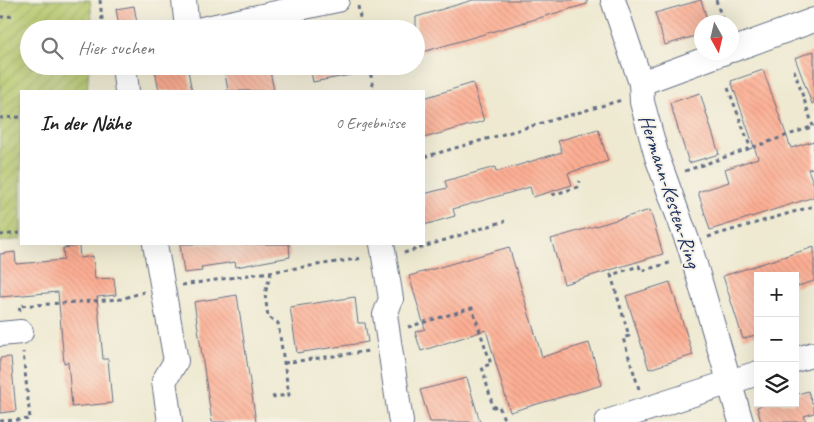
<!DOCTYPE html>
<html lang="de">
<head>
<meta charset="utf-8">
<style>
  body { margin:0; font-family:Caveat,sans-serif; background:#f6f6f6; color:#222 }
  .controls { position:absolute; right:15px; bottom:15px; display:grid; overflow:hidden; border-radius:0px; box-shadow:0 5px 20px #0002 }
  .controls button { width:45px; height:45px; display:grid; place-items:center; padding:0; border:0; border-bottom:1px solid #e0e0e0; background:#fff; color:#222; font:25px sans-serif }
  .compass { position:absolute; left:694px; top:15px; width:45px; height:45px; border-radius:50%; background:#fff; box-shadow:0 5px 20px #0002; rotate:172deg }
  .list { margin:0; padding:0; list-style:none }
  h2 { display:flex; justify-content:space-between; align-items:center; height:65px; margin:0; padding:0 20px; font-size:21px }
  h2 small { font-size:16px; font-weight:400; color:#767676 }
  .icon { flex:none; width:28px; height:28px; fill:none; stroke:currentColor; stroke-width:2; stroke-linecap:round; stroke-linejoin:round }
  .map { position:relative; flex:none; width:814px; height:422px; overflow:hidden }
  .search { position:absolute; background:#fff; box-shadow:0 5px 20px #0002; left:20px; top:20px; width:405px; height:55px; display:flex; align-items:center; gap:12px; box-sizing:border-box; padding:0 18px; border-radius:28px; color:#767676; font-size:19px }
  .panel { position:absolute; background:#fff; box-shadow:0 5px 20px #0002; left:20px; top:90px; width:405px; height:155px; border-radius:0px }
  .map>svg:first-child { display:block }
  .garden { fill:url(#garden-furrows); stroke:#687c65 }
  .building { fill:url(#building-back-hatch) }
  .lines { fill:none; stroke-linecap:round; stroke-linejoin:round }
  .minor-casing { stroke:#657086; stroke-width:26 }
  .path { stroke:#657086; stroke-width:3; stroke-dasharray:4 4; stroke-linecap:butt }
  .minor { stroke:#fff; stroke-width:24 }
  .labels { text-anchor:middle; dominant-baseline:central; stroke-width:4; stroke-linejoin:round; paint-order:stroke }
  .street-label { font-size:21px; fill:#1b2f5e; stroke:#f7f3e8 }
</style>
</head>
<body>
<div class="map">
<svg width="814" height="422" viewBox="0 0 814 422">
  <defs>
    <pattern id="garden-furrows" width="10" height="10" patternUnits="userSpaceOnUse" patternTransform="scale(1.25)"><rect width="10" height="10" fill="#b6c86c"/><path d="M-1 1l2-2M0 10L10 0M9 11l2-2" fill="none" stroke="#9cac60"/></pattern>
    <pattern id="building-back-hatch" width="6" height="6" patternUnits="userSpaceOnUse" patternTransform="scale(1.25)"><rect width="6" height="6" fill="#fdae93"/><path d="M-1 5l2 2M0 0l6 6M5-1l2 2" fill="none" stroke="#d89681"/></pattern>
  </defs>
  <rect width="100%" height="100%" fill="#f7f3e8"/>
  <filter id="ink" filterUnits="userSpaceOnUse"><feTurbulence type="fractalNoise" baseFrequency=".02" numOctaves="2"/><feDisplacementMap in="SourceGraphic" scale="10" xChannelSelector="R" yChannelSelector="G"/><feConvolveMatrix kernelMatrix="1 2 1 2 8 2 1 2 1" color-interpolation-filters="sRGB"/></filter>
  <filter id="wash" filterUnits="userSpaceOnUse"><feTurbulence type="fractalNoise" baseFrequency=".0096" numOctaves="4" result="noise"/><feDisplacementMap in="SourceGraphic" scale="20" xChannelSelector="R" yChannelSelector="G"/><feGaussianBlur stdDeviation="1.12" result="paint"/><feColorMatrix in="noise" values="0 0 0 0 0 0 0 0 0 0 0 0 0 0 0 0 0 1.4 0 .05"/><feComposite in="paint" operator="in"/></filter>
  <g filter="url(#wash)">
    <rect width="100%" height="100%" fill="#eee9d0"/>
    <path class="garden" d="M 0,0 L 90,0 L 93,29 L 29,29 L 29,66 L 89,66 L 87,91 L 21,91 L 21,239 L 0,242 Z"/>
    <g id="blocks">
      <g class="building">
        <path d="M 473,0 L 587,0 L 587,4 L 416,54 L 416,17 Z"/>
        <path d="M 701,0 L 708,22 L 702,22 L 702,34 L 665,45 L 655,13 Z"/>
        <path d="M 134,6 L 137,23 L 119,26 L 116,9 Z"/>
        <path d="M 814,51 L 814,103 L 812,104 L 795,58 Z"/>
        <path d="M 173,66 L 187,66 L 192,91 L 159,91 L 155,70 Z"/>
        <path d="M 235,66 L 269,66 L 274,91 L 228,91 L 224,68 Z"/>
        <path d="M 310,66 L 355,66 L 356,74 L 313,82 Z"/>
        <path d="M 763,70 L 791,148 L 814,141 L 814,168 L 808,169 L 814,185 L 814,197 L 710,230 L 698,192 L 729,182 L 725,169 L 758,158 L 731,81 Z"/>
        <path d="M 473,83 L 484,121 L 424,138 L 424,98 Z"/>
        <path d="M 700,93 L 719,154 L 689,163 L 670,103 Z"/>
        <path d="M 598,129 L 608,161 L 568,173 L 572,185 L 533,197 L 530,187 L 453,209 L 455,216 L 424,225 L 424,194 L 447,188 L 445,181 L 495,167 L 496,172 L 562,152 L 558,141 Z"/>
        <path d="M 650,210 L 663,254 L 564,284 L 551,239 Z"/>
        <path d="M 180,244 L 289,244 L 290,257 L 236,267 L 235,262 L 201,267 L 202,271 L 184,273 Z"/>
        <path d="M 79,246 L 80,258 L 93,256 L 95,279 L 114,278 L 116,295 L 97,297 L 103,359 L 108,359 L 112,403 L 72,407 L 68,362 L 64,363 L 58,292 L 0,297 L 0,254 L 15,252 L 16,264 L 64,260 L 63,248 Z"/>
        <path d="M 509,247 L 542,357 L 589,343 L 602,385 L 510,412 L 486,330 L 421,351 L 415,332 L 425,329 L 409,276 Z"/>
        <path d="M 814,247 L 814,281 L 795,287 L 795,276 L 758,276 L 758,334 L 743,339 L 723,276 Z"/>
        <path d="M 670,282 L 693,355 L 649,369 L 626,296 Z"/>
        <path d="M 237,295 L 256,422 L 212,422 L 194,302 Z"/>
        <path d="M 355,297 L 358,323 L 365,323 L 368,342 L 297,353 L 290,307 Z"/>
        <path d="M 11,357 L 16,411 L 0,413 L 0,358 Z"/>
        <path d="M 467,378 L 480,422 L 430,422 L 420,390 Z"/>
        <path d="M 808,391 L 812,403 L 814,403 L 814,413 L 804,416 L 806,422 L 761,422 L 757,407 L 768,403 L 795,403 L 795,395 Z"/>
      </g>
    </g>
  </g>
  <g filter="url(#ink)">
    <use href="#blocks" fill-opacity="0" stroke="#657086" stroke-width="1"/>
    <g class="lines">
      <defs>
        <g id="minor">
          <path d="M 184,0 L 187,29"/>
          <path d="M 613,0 L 641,83 L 642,102 L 657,157 L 691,251 L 741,422"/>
          <path d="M 202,29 L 337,0"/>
          <path d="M 732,50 L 814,20"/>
          <path d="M 124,66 L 127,91"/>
          <path d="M 641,83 L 725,52"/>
          <path d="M 155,244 L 176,361 L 164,381 L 170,422"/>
          <path d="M 382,244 L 391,299 L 385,315 L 401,422"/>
          <path d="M 0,334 L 21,332"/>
          <path d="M 795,360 L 814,354"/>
          <path d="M 607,422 L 758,373"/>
        </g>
      </defs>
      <use href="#minor" class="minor-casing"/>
      <g class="path">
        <path d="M 100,0 L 103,29"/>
        <path d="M 716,0 L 723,22"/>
        <path d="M 358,6 L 362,29"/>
        <path d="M 0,17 L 13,16"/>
        <path d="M 369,66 L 374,91"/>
        <path d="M 794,70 L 813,126"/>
        <path d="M 728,88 L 751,149"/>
        <path d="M 0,118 L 21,117"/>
        <path d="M 424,157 L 622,100"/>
        <path d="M 685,171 L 814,126"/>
        <path d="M 552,195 L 578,187 L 580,181"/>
        <path d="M 0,235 L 21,233"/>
        <path d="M 708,237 L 814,206"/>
        <path d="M 404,253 L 505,221"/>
        <path d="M 271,272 L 265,294 L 268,317 L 278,323 L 289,395 L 272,397"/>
        <path d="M 182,285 L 364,258"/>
        <path d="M 20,311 L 19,306 L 121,299 L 144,292"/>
        <path d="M 408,327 L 472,308 L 491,364 L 482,367 L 493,407 L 499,406 L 505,422"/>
        <path d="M 284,363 L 369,351"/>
        <path d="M 639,389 L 623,338 L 629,336 L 611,275 L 639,266 L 641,271 L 673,262"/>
        <path d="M 0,421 L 30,419 L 23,352"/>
      </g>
      <use href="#minor" class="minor"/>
    </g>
  </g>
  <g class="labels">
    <g class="street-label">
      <text transform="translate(670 191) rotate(72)">Hermann-Kesten-Ring</text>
    </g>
  </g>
</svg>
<div class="controls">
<button>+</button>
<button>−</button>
<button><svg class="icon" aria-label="layers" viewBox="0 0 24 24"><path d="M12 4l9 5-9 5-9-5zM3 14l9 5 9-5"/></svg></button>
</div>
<svg class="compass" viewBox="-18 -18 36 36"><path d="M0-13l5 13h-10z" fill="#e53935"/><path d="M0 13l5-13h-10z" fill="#767676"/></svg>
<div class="search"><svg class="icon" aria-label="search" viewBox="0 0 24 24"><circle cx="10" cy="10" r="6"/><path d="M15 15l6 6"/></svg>Hier suchen</div>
<section class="panel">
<h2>In der Nähe<small>0 Ergebnisse</small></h2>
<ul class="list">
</ul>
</section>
</div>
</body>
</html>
